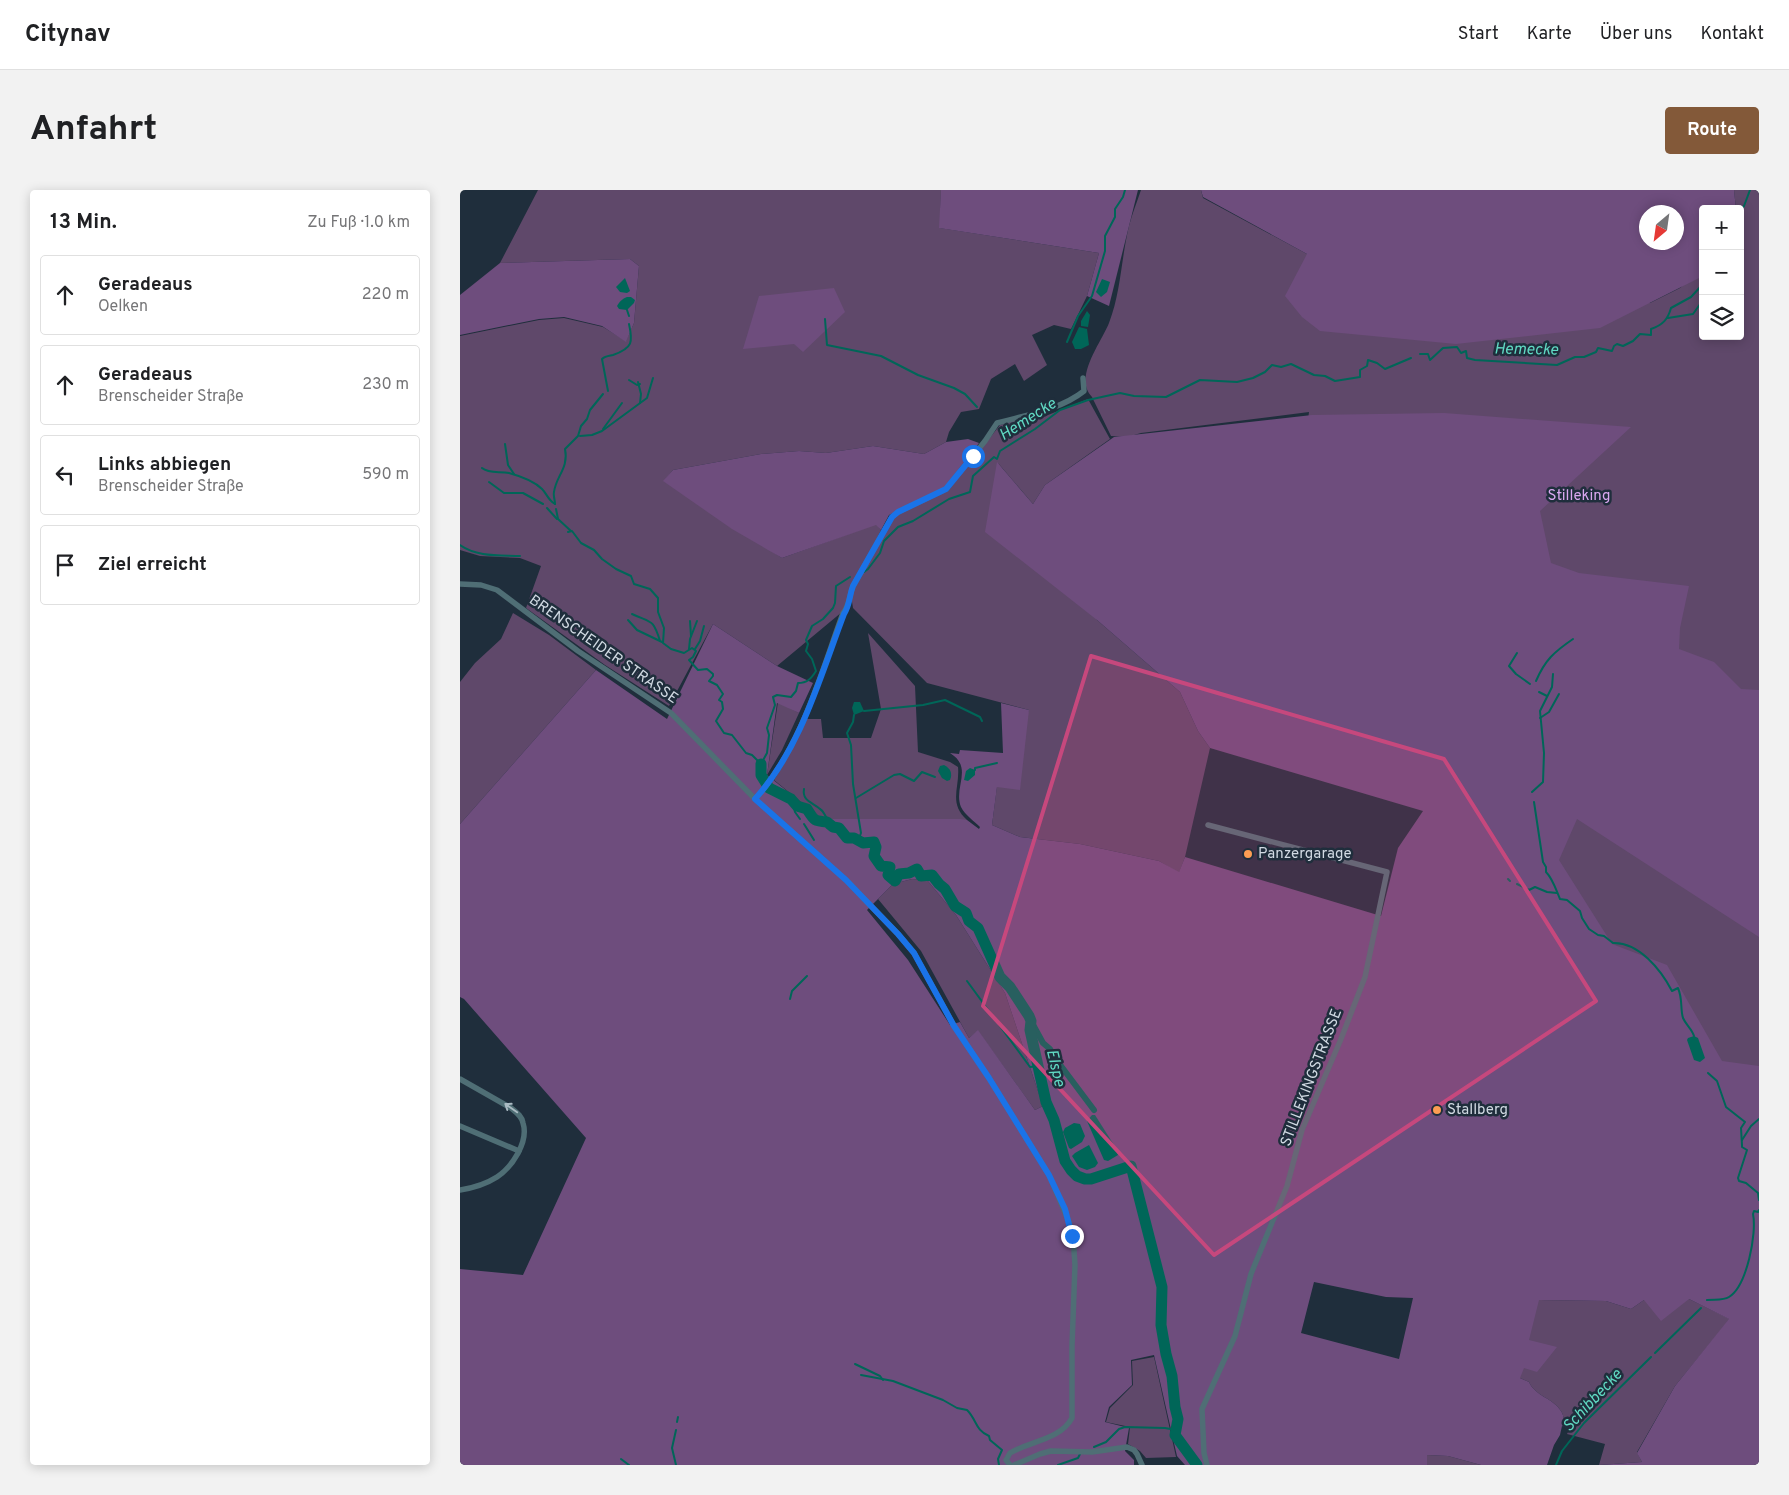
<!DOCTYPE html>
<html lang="de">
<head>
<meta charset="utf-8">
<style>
  body { margin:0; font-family:Overpass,sans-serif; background:#f2f2f2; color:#202124 }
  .controls { position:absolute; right:15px; top:15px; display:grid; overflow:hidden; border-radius:5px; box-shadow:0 2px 12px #0003 }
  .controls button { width:45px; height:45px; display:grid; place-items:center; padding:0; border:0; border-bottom:1px solid #e0e0e0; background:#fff; color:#202124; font:25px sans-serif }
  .compass { position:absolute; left:1179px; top:15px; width:45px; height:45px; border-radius:50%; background:#fff; box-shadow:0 2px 12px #0003; rotate:209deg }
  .stop { position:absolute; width:15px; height:15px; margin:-11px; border:4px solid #1a73e8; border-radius:50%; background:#fff }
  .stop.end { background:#1a73e8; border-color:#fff; box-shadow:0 1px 5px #0008 }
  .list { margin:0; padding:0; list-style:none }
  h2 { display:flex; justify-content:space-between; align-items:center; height:65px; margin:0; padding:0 20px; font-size:21px }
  h2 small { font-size:16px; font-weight:400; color:#757577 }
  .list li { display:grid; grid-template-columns:32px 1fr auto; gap:15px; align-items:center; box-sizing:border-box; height:80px; margin:0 10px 10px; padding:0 10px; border:1px solid #e0e0e0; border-radius:5px }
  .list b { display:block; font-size:19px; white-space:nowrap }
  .list p { margin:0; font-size:16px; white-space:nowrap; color:#757577 }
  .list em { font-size:16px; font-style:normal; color:#757577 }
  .icon { flex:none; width:28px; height:28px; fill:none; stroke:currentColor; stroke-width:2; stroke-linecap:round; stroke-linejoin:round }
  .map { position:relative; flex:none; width:1299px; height:1275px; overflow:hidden; border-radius:5px }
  header { display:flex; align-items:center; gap:30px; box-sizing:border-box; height:70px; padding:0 25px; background:#fff; border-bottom:1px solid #e0e0e0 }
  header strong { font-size:24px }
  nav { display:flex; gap:28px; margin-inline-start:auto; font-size:18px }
  .intro { display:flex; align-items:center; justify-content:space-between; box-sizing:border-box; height:120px; padding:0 30px }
  h1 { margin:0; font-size:35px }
  .button { padding:12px 22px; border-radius:5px; background:#835939; color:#fff; font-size:18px; font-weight:700 }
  main { display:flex; gap:30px; padding:0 30px }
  aside { flex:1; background:#fff; border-radius:5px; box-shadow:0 2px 12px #0003 }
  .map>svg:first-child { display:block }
  .green { fill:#5f486a }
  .forest { fill:#6e4d7d; fill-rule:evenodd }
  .water { fill:#006658 }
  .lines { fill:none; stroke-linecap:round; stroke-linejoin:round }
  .stream { stroke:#006658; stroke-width:2 }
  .canal { stroke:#006658; stroke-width:6 }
  .river { stroke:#006658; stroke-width:11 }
  .street { stroke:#4f6e75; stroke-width:5.5 }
  .oneway { stroke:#aabac2 }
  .route { stroke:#1a73e8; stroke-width:6 }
  .marked { fill:#c6487d; fill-opacity:0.2; stroke:#c6487d; stroke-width:4; stroke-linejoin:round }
  .poi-dot { fill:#fc9d53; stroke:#1f2e3c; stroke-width:2 }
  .labels { text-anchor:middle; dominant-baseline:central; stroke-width:5; stroke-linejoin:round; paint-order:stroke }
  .park-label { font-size:15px; fill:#daa8f1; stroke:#1f2e3c }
  .street-label { font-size:15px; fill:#d1dae3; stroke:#1f2e3c }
  .poi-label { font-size:15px; fill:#d1dae3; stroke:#1f2e3c; text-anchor:start }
  .water-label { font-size:16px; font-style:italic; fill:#60d9c3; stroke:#1f2e3c }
</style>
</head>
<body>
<header>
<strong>Citynav</strong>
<nav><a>Start</a><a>Karte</a><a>Über uns</a><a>Kontakt</a></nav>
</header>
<div class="intro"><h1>Anfahrt</h1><a class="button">Route</a></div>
<main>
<aside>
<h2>13 Min.<small>Zu Fuß · 1.0 km</small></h2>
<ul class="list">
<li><svg class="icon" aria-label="ahead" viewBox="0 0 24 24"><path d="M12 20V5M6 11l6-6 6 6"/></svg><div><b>Geradeaus</b><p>Oelken</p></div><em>220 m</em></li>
<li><svg class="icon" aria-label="ahead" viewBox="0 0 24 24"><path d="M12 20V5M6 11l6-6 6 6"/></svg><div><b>Geradeaus</b><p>Brenscheider Straße</p></div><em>230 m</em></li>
<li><svg class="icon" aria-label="left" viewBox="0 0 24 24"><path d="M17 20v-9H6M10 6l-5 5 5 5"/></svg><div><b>Links abbiegen</b><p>Brenscheider Straße</p></div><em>590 m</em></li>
<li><svg class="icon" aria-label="arrive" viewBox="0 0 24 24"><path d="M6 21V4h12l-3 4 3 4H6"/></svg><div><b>Ziel erreicht</b></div></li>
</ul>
</aside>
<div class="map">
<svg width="1299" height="1275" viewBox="0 0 1299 1275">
  <rect width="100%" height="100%" fill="#1f2e3c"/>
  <g class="green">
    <path d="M 78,0 L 481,0 L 480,38 L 639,63 L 627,106 L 611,139 L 594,135 L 572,145 L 587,175 L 564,191 L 555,174 L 531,189 L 519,219 L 501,222 L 489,242 L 486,252 L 464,264 L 413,256 L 366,263 L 339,261 L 301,264 L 213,280 L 204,291 L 322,368 L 416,334 L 421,340 L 382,422 L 317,476 L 253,434 L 209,516 L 145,475 L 66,418 L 81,376 L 60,368 L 20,366 L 0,360 L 0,146 L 79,130 L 104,128 L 143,137 L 166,151 L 174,133 L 179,76 L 170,69 L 40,73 Z"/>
    <path d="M 681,0 L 741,0 L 743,8 L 847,64 L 1190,113 L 1220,98 L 1243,78 L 1243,146 L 1280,146 L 1280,19 L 1276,19 L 1274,0 L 1299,0 L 1299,916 L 1016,715 L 829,380 L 849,222 L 681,243 L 667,247 L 651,246 L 632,207 C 613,188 641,153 649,133 C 661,102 661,69 669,36 C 672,24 677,12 681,0 Z"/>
    <path d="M 628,209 L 650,249 L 585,295 L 573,314 L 538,273 L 637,430 L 720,502 L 738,541 L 750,558 L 725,667 L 719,683 L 699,671 L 620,654 L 560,647 L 532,635 L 537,596 L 569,520 L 467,493 L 393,418 L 391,405 L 430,331 L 439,323 L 488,301 L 540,235 L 580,223 L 583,227 Z"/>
    <path d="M 53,423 L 89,445 L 136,480 L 0,634 L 0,492 L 15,473 L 41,449 Z"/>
    <path d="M 408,443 L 455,496 L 458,562 L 490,572 L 498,577 C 500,598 488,613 507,630 L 362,629 L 314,590 L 324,574 L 344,529 L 361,529 L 363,548 L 411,548 L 421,519 Z"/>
    <path d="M 318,512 L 339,523 L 322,560 L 307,585 Z"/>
    <path d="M 452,689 L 467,690 L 496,725 L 545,803 L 583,916 L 575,920 L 518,841 L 509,848 L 461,761 L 418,709 L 433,694 Z"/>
    <path d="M 953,1108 L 1146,1111 L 1171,1119 L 1184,1110 L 1229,1109 L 1270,1129 L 1215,1196 L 1177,1262 L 1182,1272 L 1139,1275 L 1145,1254 L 1107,1244 L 1109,1240 L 1105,1237 C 1104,1232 1104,1225 1101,1221 C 1093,1208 1075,1206 1069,1192 L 1060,1188 Z"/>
    <path d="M 694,1167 L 716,1267 L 686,1268 L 680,1261 L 668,1254 L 670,1237 L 646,1232 L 650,1218 L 673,1195 L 672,1171 Z"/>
    <path d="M 967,1265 L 988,1266 L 1021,1275 L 967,1275 Z"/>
  </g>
  <g class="forest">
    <path d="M 481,0 L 678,0 L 649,116 L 627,106 L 639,63 L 479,38 Z"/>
    <path d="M 741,0 L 1274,0 L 1276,19 L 1243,19 L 1243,86 L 1140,138 L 996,154 L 860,141 L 842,127 L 825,106 L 847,64 L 743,7 ZM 1186,22 L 1216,22 L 1216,52 L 1186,52 Z"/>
    <path d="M 170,69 L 179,76 L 174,133 L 166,152 L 142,136 L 104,127 L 79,129 L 0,145 L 0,105 L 40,73 Z"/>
    <path d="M 374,98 L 385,122 L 343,162 L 334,154 L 283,159 L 299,106 Z"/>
    <path d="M 984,223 L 1171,237 L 1080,321 L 1091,373 L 1119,383 L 1229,396 L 1220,438 L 1219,459 L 1254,472 L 1281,499 L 1299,500 L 1299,747 L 1117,629 L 1099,670 L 1152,754 L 1207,775 L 1262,871 L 1299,876 L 1299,1275 L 1139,1275 L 1182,1272 L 1177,1263 L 1215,1196 L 1269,1129 L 1229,1109 L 1201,1131 L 1184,1110 L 1171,1119 L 1146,1111 L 1079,1110 L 1069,1150 L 1097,1157 L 1077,1182 L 1064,1178 L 1060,1188 L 1069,1192 C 1075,1206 1093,1208 1101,1221 C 1104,1225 1104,1232 1105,1237 L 1102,1236 L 1100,1245 L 1094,1255 L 1087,1275 L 1021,1275 L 988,1266 L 967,1265 L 967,1275 L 725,1275 L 717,1266 L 694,1165 L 671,1170 L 672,1195 L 649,1217 L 645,1232 L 669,1238 L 665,1261 L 674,1270 L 674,1275 L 0,1275 L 0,1079 L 63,1085 L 126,948 L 4,809 L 0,807 L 0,634 L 136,480 L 207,529 L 253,434 L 317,476 L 353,493 L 339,523 L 317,513 L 307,585 L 362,629 L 500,629 L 507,630 L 519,639 L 520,637 C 514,631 505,625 501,617 C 493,597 514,578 490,563 L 499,564 L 500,560 L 543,563 L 541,513 L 569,520 L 560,600 L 537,597 L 532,635 L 560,647 L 620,654 L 699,671 L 719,682 L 725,667 L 921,726 L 938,658 L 963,621 L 750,558 L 738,541 L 720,502 L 637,430 L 525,342 L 537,272 L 573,314 L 585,295 L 654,247 L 852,225 ZM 452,689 L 467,690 L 496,725 L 545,803 L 583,916 L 575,920 L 518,840 L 509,848 L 500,832 L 490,835 L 448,770 L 407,720 L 433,694 ZM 854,1092 L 926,1107 L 953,1108 L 939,1169 L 841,1143 Z"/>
    <path d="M 508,249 L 519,253 L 484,298 L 429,325 L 421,340 L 416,335 L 322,368 L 272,339 L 203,291 L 213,280 L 301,264 L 339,261 L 366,263 L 413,256 L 464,264 L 486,252 Z"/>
  </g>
  <g class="water">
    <path d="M 165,88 L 170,101 L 167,103 L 160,102 L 156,97 Z"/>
    <path d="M 642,89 L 650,92 L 647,102 L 641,107 L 636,102 Z"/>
    <path d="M 167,107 L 171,107 L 175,110 L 174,113 L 167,120 L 159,119 L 157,116 C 160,111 162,109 167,107 Z"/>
    <path d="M 627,121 L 630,125 L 628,137 L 621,136 L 621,131 Z"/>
    <path d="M 619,137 L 627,139 L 629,155 L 621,159 L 615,159 L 612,152 Z"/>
    <path d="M 394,512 L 400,512 L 404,521 L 394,525 L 392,518 Z"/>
    <path d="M 484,575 C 490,578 493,583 490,590 L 487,591 L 482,588 L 478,581 L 480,576 Z"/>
    <path d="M 510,578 L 515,580 L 515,585 L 508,591 L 504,590 L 506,581 Z"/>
    <path d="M 1234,846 L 1238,848 L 1245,868 L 1240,872 L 1234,870 L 1227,850 L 1228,848 Z"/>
    <path d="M 632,925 L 635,925 L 654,955 L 658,965 L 648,971 L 644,970 L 627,931 Z"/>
    <path d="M 614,933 L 620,934 L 625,946 L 622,952 L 611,959 L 609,958 L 603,942 L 605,938 Z"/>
    <path d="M 629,955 L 638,973 L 635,977 L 627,980 L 619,977 L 612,966 L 615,963 Z"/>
  </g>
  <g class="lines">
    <g class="stream">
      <path d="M 1280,20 L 1284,16 L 1290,0"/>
      <path d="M 167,120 L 169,126"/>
      <path d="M 1208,128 L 1233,124 L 1243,110"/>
      <path d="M 365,129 L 367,155 L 421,166 L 458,185 L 494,198 L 505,204 L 517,217"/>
      <path d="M 607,152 L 618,126 L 632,106 L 645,61 L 645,46 L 655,27 L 655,19 L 663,7 L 665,0"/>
      <path d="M 960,164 L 968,164 L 970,170 L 983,158 L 997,157 L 1001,163 L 1006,161 L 1007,168 L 1015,170 L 1097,175 L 1115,167 L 1124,167 L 1136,162 L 1138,158 L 1152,161 L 1154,156 L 1157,154 L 1163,156 L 1173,151 L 1180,144 L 1191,145 L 1191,139 C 1203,135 1208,129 1211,118 L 1231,107 L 1243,94"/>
      <path d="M 169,190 L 177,195 L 180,194"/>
      <path d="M 178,192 L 181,204 L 180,213"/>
      <path d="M 148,201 L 142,169 C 145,166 148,166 153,165 C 173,158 173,152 169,134"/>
      <path d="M 143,239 L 162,213"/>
      <path d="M 120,246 L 132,245 L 142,241 L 187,208 L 193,188"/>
      <path d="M 45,254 L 48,275 L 54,284"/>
      <path d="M 22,278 C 29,284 40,281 49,283 C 60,286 74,291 82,299 C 87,304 88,310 95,314"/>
      <path d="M 29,292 L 44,303 L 63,303 L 83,314"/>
      <path d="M 95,314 C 95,310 93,305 94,302 C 96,286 109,278 105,259 L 118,246 L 121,236 L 127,229 L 130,220 L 143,204"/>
      <path d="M 87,318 L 97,329"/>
      <path d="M 96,319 L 98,329 L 111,341"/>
      <path d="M 108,342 L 112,341 L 121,353 L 134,360 L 142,369 L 156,379 L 171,386 L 174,394 L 190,399 L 198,408 L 198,422 L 204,438 L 203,453 L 211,459 L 224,463 L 232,458 L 236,461 L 233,467 L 229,470 L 238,480 L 247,479 L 253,484 L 253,486 L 249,491 L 257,495 L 263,504 L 259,510 L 262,512 L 263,519 L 256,531 L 264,543 L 272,545 L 286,563 L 292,565 L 301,574 L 307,563 L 309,545 L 307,538 L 315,515 L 313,507 L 317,505 L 331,507 L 336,501 L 338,493 C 347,493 351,489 356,481 L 352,469 L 346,461 L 348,454 L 346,450 L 352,436 L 363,429 L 373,418 L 375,413 L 376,396 L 390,387"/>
      <path d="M 0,355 C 17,367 39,365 60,366"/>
      <path d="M 404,382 L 408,379 L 420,363 L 424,351 L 438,337 L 453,331 L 489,309 L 510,302 L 513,286 L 534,267 L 537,269 L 540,261 L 575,239 L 600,220 L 628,210 L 660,203 L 674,206 L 706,207 L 740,190 L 777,192 L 793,188 L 805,182 L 812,175 L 821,177 L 831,174 L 854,185 L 865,186 L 875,191 L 900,187 L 900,180 L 907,176 L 908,170 L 917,173 L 925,179 L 951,168"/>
      <path d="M 172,424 C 191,433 193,428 200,451"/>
      <path d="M 168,430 L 177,440 L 202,452"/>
      <path d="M 230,431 L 231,446"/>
      <path d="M 229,459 L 230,449 L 237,431"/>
      <path d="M 235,459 L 240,451 L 244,436"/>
      <path d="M 1057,463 L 1049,476 L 1056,484 L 1070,494"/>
      <path d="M 1076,491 C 1085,470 1094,462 1113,449"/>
      <path d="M 1079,502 L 1087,506"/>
      <path d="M 404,521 L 463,515 L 485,510 L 520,527 L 522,531"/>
      <path d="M 394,525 L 393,532 L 387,543 L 391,555 L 393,594 L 400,637 L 401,643 L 398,651"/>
      <path d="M 1080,528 L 1089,522 L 1099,504"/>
      <path d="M 515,580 L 515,578 L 537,573"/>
      <path d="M 344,599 C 342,611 352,612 360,619 C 364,621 364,625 367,628 C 372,632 376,632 379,638"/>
      <path d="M 1072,602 L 1083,592 L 1084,563 L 1080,521 L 1092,497 L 1093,484"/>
      <path d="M 396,608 L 434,585 L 440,584 L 454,591 L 462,582 L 475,587"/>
      <path d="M 1074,612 L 1083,672 L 1086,677 L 1086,682 C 1093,689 1096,700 1100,709 L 1107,710 L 1120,721 L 1122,728 L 1129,739 L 1138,745 L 1144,746 L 1153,753 C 1179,752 1201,780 1212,801 L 1218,798 C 1223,810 1220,818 1223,828 C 1226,835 1232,839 1234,846"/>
      <path d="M 337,616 L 334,618 L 335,622 L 340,629"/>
      <path d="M 344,634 L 354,650"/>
      <path d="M 1048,689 L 1050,691"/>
      <path d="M 1057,694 L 1069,700 L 1075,697 L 1087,702 L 1097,703"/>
      <path d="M 507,791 L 570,877 L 579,876"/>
      <path d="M 330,809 L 332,801 L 347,786"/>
      <path d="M 1248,883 L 1257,891 L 1266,917 L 1285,932 L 1281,938 L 1282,955 L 1282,957 L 1287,960 L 1278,988 L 1279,991 L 1286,993 L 1298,1003 L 1299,1010"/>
      <path d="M 1282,950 L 1291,936 L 1299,929"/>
      <path d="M 1247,1110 C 1254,1109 1263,1111 1269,1107 C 1287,1096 1297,1043 1293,1024 L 1294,1021 L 1298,1022 L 1299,1020"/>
      <path d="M 1195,1163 L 1241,1118"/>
      <path d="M 395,1174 L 420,1186 L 423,1190"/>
      <path d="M 401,1185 L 433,1191 L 483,1210 L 497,1218 L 507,1220 C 517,1230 515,1240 529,1246 L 530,1250 L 542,1260 L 538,1269 L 539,1275"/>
      <path d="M 217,1232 L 218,1227"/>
      <path d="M 634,1257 L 646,1252 L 659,1239 L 665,1237 L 705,1238 L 716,1240"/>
      <path d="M 161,1269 L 169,1275"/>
      <path d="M 216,1275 L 212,1258 L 216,1240"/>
      <path d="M 598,1275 L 618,1268 L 620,1264"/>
      <path d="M 1096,1275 L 1102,1261 L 1124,1233 L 1191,1167"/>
    </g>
    <path class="canal" d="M 571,831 L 583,853 L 590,859 L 595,868 L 634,920"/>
    <path class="river" d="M 301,574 L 301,585 L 309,598 L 331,609 L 337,616 L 347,619 C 354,630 353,631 367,632 L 373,637 L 379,638 L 387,648 L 394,648 L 403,653 L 414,652 L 416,657 L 414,666 L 421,676 L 430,677 L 428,685 L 435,691 L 439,684 L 449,683 L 457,679 L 461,686 L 472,685 L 479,694 L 485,699 L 495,716 L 506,723 L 509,731 L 518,738 L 540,787 L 550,797 L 569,826 L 571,831 L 570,840 L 586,912 L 594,930 L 605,971 L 611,980 L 617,986 L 625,989 L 631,989 L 671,976 L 702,1097 L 701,1135 L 706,1164 L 712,1186 L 715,1217 L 718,1229 L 715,1245 L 737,1275"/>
    <g class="street">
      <path d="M 0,394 L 21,395 L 37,400 L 118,461 L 211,523 L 295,609 L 386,690 L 438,744 L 454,763 L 494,836 L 529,888 L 589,985 L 609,1032 L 613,1046 L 615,1075 L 612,1156 L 612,1228 C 600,1250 570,1251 550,1263 L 546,1270 L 550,1275"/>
      <path d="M 295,609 C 341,558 360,486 383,423 C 390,415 389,406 393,396 L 432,327 L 438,322 L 486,299 L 525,251 L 537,233 C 566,225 600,220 624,201 L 623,188"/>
      <path d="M 0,889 L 51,918 C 56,922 62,926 63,933 C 69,952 52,977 37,987 C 26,994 13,998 0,1000"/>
      <path d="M 0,936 L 59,961"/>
      <path d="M 554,1275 L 580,1264 L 591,1261 L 632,1262 L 667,1257 L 674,1260 L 677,1264 L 682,1275"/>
      <path d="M 747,1275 L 744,1263 L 742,1219 L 775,1146 L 791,1084 L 827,996 L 842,940 L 881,849 L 905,787 L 927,682 L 748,635"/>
    </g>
  </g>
  <defs><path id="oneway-shaft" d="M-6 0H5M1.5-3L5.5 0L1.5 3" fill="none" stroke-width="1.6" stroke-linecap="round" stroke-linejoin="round" transform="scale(1.25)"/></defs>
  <use class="oneway" href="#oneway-shaft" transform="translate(51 918) rotate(-145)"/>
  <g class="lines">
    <path class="route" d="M 513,266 L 486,299 L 438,322 L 432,327 L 393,396 C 389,406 390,415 384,424 C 360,487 341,558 295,609 L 386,690 L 438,744 L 454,763 L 494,836 L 529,888 L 589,985 L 605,1019 L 612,1046"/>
  </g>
  <path class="marked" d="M 631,466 L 984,569 L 1136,811 L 754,1065 L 523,816 Z"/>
  <g class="poi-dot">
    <circle cx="788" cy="664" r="5"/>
    <circle cx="977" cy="920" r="5"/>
  </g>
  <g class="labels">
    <g class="park-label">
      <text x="1119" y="306">Stilleking</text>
    </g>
    <g class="street-label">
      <text transform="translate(143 460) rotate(35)">BRENSCHEIDER STRASSE</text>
      <text transform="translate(852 888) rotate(-69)">STILLEKINGSTRASSE</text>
    </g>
    <g class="poi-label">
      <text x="798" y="664">Panzergarage</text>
      <text x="987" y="920">Stallberg</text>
    </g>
    <g class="water-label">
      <text transform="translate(1066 160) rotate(1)">Hemecke</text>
      <text transform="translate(568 230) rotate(-33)">Hemecke</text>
      <text transform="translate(595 878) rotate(77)">Elspe</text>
      <text transform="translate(1133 1211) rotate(-47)">Schibbecke</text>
    </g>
  </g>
</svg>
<div class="controls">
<button>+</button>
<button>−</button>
<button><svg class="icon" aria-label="layers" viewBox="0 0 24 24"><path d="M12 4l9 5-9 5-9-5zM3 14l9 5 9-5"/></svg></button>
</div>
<svg class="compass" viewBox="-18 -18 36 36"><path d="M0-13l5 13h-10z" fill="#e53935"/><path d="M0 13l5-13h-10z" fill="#757577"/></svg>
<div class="stop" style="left:513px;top:266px"></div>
<div class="stop end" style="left:612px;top:1046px"></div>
</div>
</main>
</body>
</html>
